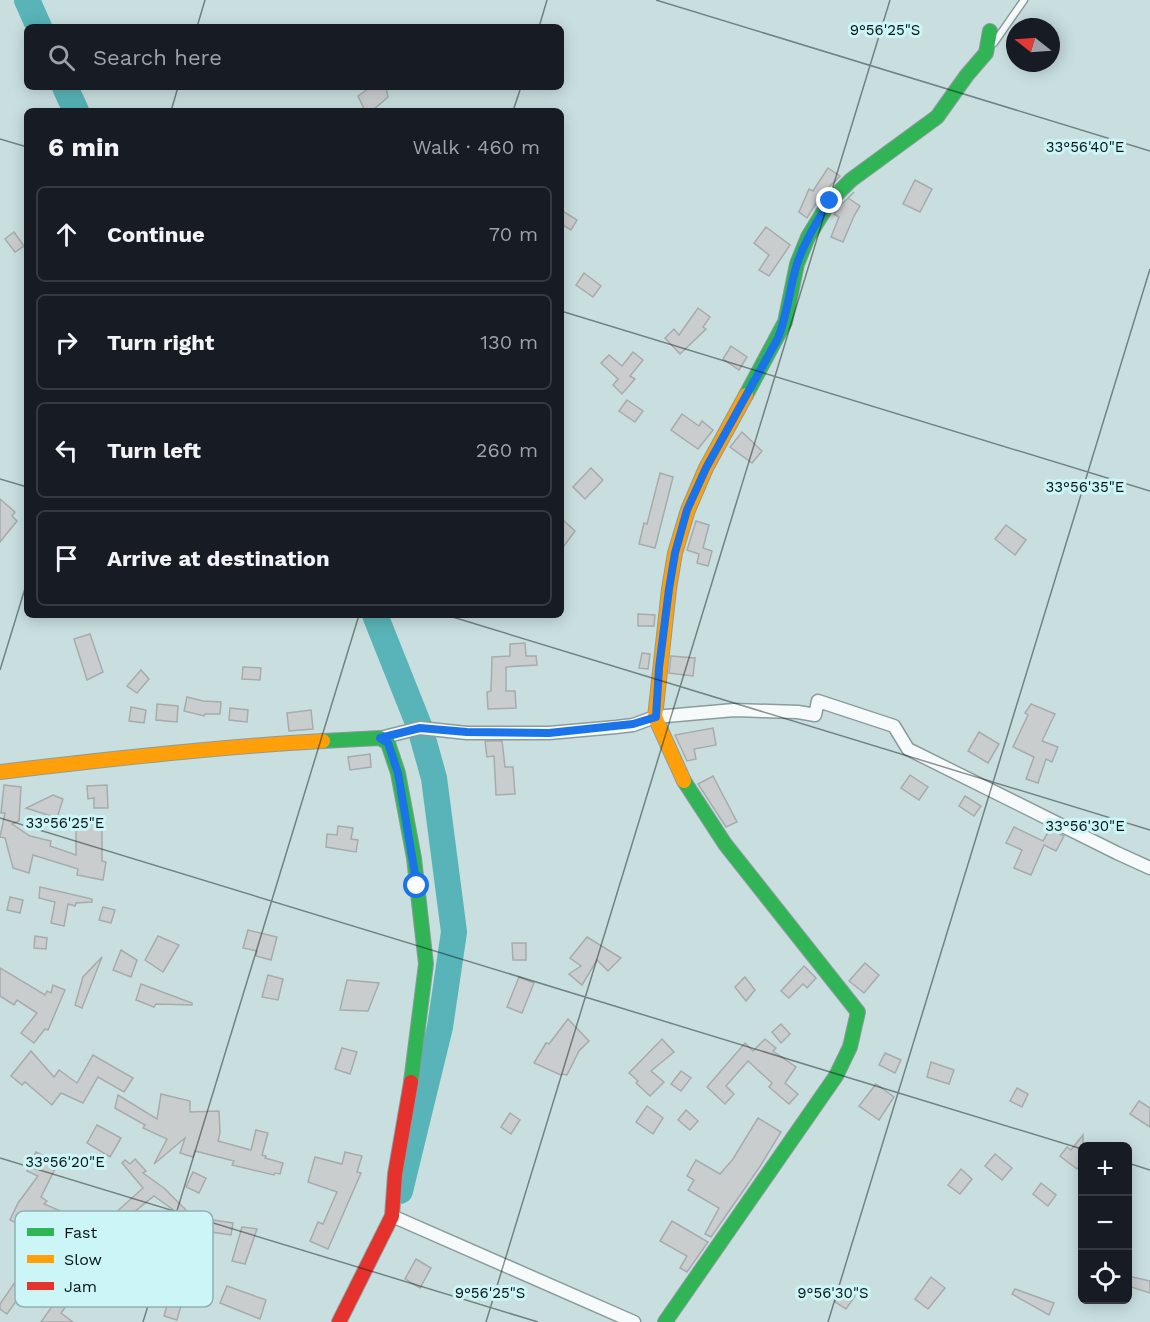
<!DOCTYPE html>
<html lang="en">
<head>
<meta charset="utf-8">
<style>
  body { margin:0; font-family:"Work Sans",sans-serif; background:#242831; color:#f1f3f6 }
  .controls { position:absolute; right:18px; bottom:18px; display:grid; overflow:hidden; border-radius:9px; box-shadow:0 3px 15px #0003 }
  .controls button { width:54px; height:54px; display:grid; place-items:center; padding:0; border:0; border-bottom:2px solid #363941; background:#171b24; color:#f1f3f6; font:30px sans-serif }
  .compass { position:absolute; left:1006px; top:18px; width:54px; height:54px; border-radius:50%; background:#171b24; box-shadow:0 3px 15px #0003; rotate:287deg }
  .stop { position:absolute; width:18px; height:18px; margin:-14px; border:4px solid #1a73e8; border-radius:50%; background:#fff }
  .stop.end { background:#1a73e8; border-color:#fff; box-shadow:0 2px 6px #0008 }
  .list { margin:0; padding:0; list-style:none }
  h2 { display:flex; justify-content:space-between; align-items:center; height:78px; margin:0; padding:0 24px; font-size:26px }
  h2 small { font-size:20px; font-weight:400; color:#9ea1a6 }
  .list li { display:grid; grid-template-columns:39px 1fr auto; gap:18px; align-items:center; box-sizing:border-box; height:96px; margin:0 12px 12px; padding:0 12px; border:2px solid #363941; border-radius:9px }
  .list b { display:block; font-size:22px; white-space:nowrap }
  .list em { font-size:20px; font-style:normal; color:#9ea1a6 }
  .icon { flex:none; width:33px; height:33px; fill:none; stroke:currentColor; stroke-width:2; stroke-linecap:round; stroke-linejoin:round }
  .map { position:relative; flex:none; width:1150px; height:1322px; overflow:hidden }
  .search { position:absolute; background:#171b24; box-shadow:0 3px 15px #0003; left:24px; top:24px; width:540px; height:66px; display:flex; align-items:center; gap:15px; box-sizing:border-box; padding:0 21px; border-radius:9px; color:#9ea1a6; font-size:22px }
  .panel { position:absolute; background:#171b24; box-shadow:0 3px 15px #0003; left:24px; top:108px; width:540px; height:510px; border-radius:9px }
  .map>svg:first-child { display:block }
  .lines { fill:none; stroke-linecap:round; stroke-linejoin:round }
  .river { stroke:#58b4b8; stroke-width:26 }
  .building { fill:#cacdce; stroke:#a7abac; stroke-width:1.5 }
  .lane-casing { stroke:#8b9c9c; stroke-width:9 }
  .street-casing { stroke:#8b9c9c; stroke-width:15 }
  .fast-casing { stroke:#8b9c9c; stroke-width:16 }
  .slow-casing { stroke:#8b9c9c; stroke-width:16 }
  .jam-casing { stroke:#8b9c9c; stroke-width:16 }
  .lane { stroke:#f7fafa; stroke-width:6 }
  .street { stroke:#f7fafa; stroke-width:12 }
  .fast { stroke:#30b455; stroke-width:14 }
  .slow { stroke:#ff9f0a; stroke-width:14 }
  .jam { stroke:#e5322d; stroke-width:14 }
  .route { stroke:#1a73e8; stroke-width:8 }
  .ticks { fill:none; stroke:#051314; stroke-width:1.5; stroke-opacity:0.45 }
  .key { fill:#ccf5f7; stroke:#90b1b3; stroke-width:1.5 }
  .key-label { font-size:16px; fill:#051314 }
  .ticks-label { font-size:15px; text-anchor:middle; fill:#051314; stroke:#ccf5f7; stroke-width:6; stroke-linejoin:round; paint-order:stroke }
</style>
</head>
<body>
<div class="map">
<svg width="1150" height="1322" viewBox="0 0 1150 1322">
  <rect width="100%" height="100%" fill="#c9dfdf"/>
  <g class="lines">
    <g class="river">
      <path d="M 27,0 L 39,27"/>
      <path d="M 65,87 L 76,111"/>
      <path d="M 375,615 L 420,728 L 434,778 L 454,932 L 440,1027 L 400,1191"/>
    </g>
  </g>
  <g class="building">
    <path d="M 371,87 L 386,87 L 388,97 L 372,111 L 365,111 L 358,96 Z"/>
    <path d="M 828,168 L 840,176 L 821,195 L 807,218 L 799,212 L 809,189 L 813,191 Z"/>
    <path d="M 915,180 L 932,189 L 920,212 L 903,204 Z"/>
    <path d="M 854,192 L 848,198 L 860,206 L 854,216 L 843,242 L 831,237 L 839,217 L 834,214 L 838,208 Z"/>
    <path d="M 561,210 L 577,220 L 571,230 L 561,224 Z"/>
    <path d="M 766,227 L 790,245 L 769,276 L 759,270 L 769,255 L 754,243 Z"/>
    <path d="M 14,232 L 24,246 L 15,252 L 5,239 Z"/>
    <path d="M 584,273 L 601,286 L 593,297 L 576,285 Z"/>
    <path d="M 698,308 L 710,317 L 703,327 L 706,329 L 680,354 L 665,338 L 674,329 L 679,335 Z"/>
    <path d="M 731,346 L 747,357 L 739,370 L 723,359 Z"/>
    <path d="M 633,352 L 643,360 L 630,376 L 635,379 L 622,394 L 613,385 L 618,379 L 601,363 L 609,355 L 622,366 Z"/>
    <path d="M 627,400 L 643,411 L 635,422 L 619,411 Z"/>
    <path d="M 682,414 L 699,426 L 702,421 L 713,430 L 698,449 L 671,430 Z"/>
    <path d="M 742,432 L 762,451 L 752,463 L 730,447 Z"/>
    <path d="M 591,468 L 603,480 L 585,499 L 573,487 Z"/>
    <path d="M 660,473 L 673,477 L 655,548 L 639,544 L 644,523 L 647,524 Z"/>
    <path d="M 0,499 L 15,512 L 12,516 L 17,521 L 0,542 Z"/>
    <path d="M 561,518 L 575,531 L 561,550 Z"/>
    <path d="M 696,521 L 709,525 L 703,548 L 712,551 L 708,566 L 697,563 L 699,554 L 687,550 Z"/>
    <path d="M 1006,525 L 1026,540 L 1015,555 L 995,539 Z"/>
    <path d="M 638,614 L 655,615 L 654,626 L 638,626 Z"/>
    <path d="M 90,634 L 103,672 L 87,680 L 74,639 Z"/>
    <path d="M 525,643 L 526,656 L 536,656 L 537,665 L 506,667 L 506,691 L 515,691 L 516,708 L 488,709 L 487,692 L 491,691 L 492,657 L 510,656 L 510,644 Z"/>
    <path d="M 642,653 L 650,654 L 648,669 L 639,668 Z"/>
    <path d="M 671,656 L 695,658 L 693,676 L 669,673 Z"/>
    <path d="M 243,667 L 261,668 L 260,680 L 242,679 Z"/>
    <path d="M 141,670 L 149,679 L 137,693 L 127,686 Z"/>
    <path d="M 187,697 L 203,701 L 221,702 L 220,714 L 205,714 L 204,716 L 184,711 Z"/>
    <path d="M 157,704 L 178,706 L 177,722 L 156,720 Z"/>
    <path d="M 1031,704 L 1055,714 L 1042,741 L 1058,747 L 1052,762 L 1046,759 L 1038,783 L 1026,779 L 1034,757 L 1013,747 L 1028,715 L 1025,713 Z"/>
    <path d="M 131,707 L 146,710 L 144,723 L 129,721 Z"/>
    <path d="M 230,708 L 248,710 L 247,722 L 229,720 Z"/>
    <path d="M 311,710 L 313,729 L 289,731 L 287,713 Z"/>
    <path d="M 713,728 L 716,745 L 694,749 L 696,759 L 687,761 L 675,735 Z"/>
    <path d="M 979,732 L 999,744 L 988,763 L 968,751 Z"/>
    <path d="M 485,741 L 502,741 L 505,767 L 513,767 L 515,794 L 496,795 L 494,756 L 487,757 Z"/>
    <path d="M 370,754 L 371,767 L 350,770 L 348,757 Z"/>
    <path d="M 910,775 L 928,787 L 919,800 L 901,788 Z"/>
    <path d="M 713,776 L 737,822 L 726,827 L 698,784 Z"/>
    <path d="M 4,785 L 21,787 L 19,821 L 12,824 L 30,836 L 51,841 L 50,846 L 76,855 L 76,821 L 102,821 L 102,861 L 106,862 L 103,880 L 77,875 L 78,869 L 33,855 L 29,873 L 13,868 L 5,838 L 0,837 L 5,813 L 1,813 Z"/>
    <path d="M 107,785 L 108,808 L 94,808 L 94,798 L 88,799 L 87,786 Z"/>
    <path d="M 53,795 L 63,799 L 57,818 L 26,808 Z"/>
    <path d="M 965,796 L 981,806 L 974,816 L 959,806 Z"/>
    <path d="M 338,826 L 353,828 L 351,839 L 358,840 L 356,852 L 326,847 L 327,834 L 337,835 Z"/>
    <path d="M 1014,827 L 1043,841 L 1050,829 L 1064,836 L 1056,851 L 1044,845 L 1031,875 L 1014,868 L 1022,850 L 1006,843 Z"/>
    <path d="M 40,887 L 92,899 L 92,902 L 76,903 L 75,906 L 68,904 L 64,926 L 51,923 L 55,902 L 39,898 Z"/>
    <path d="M 10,897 L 23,900 L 20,913 L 7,910 Z"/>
    <path d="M 103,907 L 115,910 L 111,923 L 99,920 Z"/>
    <path d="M 248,930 L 277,937 L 271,960 L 256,956 L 257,951 L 243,948 Z"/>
    <path d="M 35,936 L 47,938 L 46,949 L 34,948 Z"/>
    <path d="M 158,936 L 179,945 L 163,972 L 145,960 Z"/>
    <path d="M 587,937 L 621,958 L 608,971 L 597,960 L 582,985 L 569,974 L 581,966 L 570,958 Z"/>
    <path d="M 512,943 L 526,943 L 526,960 L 513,960 Z"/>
    <path d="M 121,950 L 137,960 L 131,977 L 113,970 Z"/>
    <path d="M 102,957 L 82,1008 L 75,1005 L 83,977 Z"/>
    <path d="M 865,963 L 879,975 L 864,993 L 849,981 Z"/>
    <path d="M 804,966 L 816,978 L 807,988 L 803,984 L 789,998 L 781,991 Z"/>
    <path d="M 0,968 L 45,995 L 47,991 L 51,993 L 53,985 L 65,990 L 48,1030 L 45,1029 L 34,1043 L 21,1033 L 37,1013 L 17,1000 L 14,1005 L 0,996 Z"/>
    <path d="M 268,975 L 283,979 L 278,1000 L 262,997 Z"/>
    <path d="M 519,977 L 534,983 L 522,1013 L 507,1007 Z"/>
    <path d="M 745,977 L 755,990 L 746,1001 L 735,987 Z"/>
    <path d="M 347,980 L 379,983 L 368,1011 L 340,1010 Z"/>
    <path d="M 141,984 L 192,1003 L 192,1005 L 156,1004 L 154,1007 L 136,1000 Z"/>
    <path d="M 568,1019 L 589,1041 L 579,1051 L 567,1075 L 562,1074 L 561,1075 L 534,1063 L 546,1043 L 549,1044 Z"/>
    <path d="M 781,1024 L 790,1034 L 781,1043 L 772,1032 Z"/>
    <path d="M 662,1039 L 674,1052 L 651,1071 L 664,1082 L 650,1096 L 636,1083 L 638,1081 L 629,1073 Z"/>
    <path d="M 765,1039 L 776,1048 L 773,1051 L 796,1067 L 785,1083 L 798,1094 L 789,1104 L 769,1087 L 772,1083 L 748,1061 L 726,1086 L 734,1094 L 725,1104 L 707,1087 L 745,1043 L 753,1051 Z"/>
    <path d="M 342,1048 L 357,1052 L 350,1074 L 335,1069 Z"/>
    <path d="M 31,1051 L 54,1077 L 59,1070 L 77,1083 L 93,1055 L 133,1078 L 124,1092 L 98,1077 L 83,1103 L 61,1093 L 52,1105 L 25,1082 L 22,1085 L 11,1076 Z"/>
    <path d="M 885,1053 L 901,1060 L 895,1073 L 879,1065 Z"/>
    <path d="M 931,1062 L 954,1070 L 949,1084 L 927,1077 Z"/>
    <path d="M 681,1071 L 691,1078 L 681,1091 L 671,1084 Z"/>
    <path d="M 876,1084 L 894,1097 L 879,1120 L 859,1106 Z"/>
    <path d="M 1017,1088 L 1028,1094 L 1022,1107 L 1010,1101 Z"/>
    <path d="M 161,1094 L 190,1101 L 190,1112 L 219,1111 L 220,1133 L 218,1141 L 251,1150 L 256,1130 L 268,1133 L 262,1155 L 266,1156 L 265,1158 L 283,1163 L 280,1174 L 275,1173 L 274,1175 L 232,1165 L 234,1161 L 195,1151 L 193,1157 L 180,1153 L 185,1138 L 154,1164 L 167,1139 L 143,1128 L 145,1125 L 115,1108 L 118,1095 L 157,1119 Z"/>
    <path d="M 1139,1101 L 1150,1108 L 1150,1127 L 1130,1114 Z"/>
    <path d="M 647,1106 L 663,1118 L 653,1134 L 636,1122 Z"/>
    <path d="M 686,1110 L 698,1121 L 690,1130 L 678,1120 Z"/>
    <path d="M 510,1113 L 520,1120 L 511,1134 L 501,1127 Z"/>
    <path d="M 758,1118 L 781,1132 L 759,1168 L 711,1237 L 705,1234 L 719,1208 L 688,1190 L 694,1180 L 687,1176 L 696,1160 L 720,1174 L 733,1159 Z"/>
    <path d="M 97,1125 L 121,1138 L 110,1157 L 87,1143 Z"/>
    <path d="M 1083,1135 L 1083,1160 L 1077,1169 L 1060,1156 L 1067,1147 L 1071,1150 Z"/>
    <path d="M 36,1152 L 58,1163 L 41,1197 L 47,1201 L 44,1204 L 72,1216 L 68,1226 L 33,1211 L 25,1227 L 10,1220 L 18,1203 L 38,1176 L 27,1171 Z"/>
    <path d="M 345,1152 L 362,1156 L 357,1172 L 361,1173 L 328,1249 L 310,1241 L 318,1222 L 323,1224 L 337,1192 L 308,1182 L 315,1157 L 342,1164 Z"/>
    <path d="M 995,1154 L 1012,1168 L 1002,1180 L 985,1166 Z"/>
    <path d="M 135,1159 L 146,1171 L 143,1173 L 164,1188 L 190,1214 L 186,1219 L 154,1196 L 133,1213 L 156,1244 L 155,1245 L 168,1254 L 144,1285 L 153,1292 L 144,1306 L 121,1289 L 93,1274 L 91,1278 L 80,1272 L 83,1267 L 71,1262 L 92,1226 L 119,1242 L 111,1259 L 134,1272 L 147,1255 L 111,1217 L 143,1188 L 122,1163 L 125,1160 L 130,1164 Z"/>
    <path d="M 961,1169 L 972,1179 L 960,1194 L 948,1185 Z"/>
    <path d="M 193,1172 L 206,1178 L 199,1193 L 186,1187 Z"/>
    <path d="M 1041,1183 L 1056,1195 L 1048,1206 L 1033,1194 Z"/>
    <path d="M 213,1220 L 233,1223 L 231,1235 L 211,1232 Z"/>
    <path d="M 672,1221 L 708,1242 L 687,1272 L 680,1268 L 687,1256 L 660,1241 Z"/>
    <path d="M 242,1227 L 257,1229 L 245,1264 L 232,1261 Z"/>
    <path d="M 416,1259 L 431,1268 L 420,1288 L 405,1279 Z"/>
    <path d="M 27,1271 L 34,1276 L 7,1314 L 0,1309 L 0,1304 L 20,1275 L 22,1277 Z"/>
    <path d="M 1128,1276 L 1150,1281 L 1150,1293 L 1128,1286 Z"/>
    <path d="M 931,1277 L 945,1288 L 928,1309 L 915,1299 Z"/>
    <path d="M 227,1286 L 266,1300 L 260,1319 L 220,1303 Z"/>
    <path d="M 843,1287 L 855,1296 L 846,1309 L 835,1302 Z"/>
    <path d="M 1015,1289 L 1054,1303 L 1049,1315 L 1012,1294 Z"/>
    <path d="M 63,1291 L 72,1298 L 61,1313 L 73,1322 L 41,1322 Z"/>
    <path d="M 169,1299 L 182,1302 L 177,1320 L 164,1316 Z"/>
  </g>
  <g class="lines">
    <defs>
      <path id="lane" d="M 994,43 L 1024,0"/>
      <g id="street">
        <path d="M 380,738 L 420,728 L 467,733 L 549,733 L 616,727 L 633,725 L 655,717 L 734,710 L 798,712 L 815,715 L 818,701 L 894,726 L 908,749 L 1117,853 L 1150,868"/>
        <path d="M 392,1216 L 634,1322"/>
      </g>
      <g id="fast">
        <path d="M 746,395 L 785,322 L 797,264 L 808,237 L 830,201 L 851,180 L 937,117 L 967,75 L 986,53 L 990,31"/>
        <path d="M 323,741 L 380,738 L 388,743 L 398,773 L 414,858 L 426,964 L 411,1082"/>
        <path d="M 665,1322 L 836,1076 L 850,1047 L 858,1012 L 725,844 L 684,781"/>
      </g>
      <g id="slow">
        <path d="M 0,772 C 108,759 215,747 323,741"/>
        <path d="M 684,781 L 655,717 L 669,589 L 675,553 L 688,510 L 706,468 L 746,395"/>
      </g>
      <path id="jam" d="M 339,1322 L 392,1216 L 395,1174 L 411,1082"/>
    </defs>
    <use href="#lane" class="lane-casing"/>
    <use href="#street" class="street-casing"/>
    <use href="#fast" class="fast-casing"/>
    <use href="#slow" class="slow-casing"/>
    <use href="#jam" class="jam-casing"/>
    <use href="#lane" class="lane"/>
    <use href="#street" class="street"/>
    <use href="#fast" class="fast"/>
    <use href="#slow" class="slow"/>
    <use href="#jam" class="jam"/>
  </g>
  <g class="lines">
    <path class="route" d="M 417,886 L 398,773 L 388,743 L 380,738 L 420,728 L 467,732 L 549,733 L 633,724 L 656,717 L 659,668 L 669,589 L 675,553 L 687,510 L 706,468 L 778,338 C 788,314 789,289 797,264 C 804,242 817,221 830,201"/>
  </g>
  <path class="ticks" d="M 656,0 L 1150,151M 197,27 L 205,0M 539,27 L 547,0M 171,111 L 178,87M 513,111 L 521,87M 0,139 L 27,147M 561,311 L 1150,491M 0,479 L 27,487M 446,615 L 1150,830M 0,670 L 27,582M 0,818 L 1082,1149M 0,1158 L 538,1322M 1128,1163 L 1150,1170M 143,1322 L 359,615M 486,1322 L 890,0M 828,1322 L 1150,269"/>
  <rect x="15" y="1211" width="198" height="96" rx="9" class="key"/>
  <rect x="27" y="1228" width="27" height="8" fill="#30b455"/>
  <rect x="27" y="1255" width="27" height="8" fill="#ff9f0a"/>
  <rect x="27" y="1282" width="27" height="8" fill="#e5322d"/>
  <g class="key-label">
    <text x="64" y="1238">Fast</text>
    <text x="64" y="1265">Slow</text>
    <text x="64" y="1292">Jam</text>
  </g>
  <g class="ticks-label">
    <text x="885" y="35">9°56'25"S</text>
    <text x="1085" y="152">33°56'40"E</text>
    <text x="1085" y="492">33°56'35"E</text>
    <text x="65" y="828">33°56'25"E</text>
    <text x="1085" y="831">33°56'30"E</text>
    <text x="65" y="1167">33°56'20"E</text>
    <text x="490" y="1298">9°56'25"S</text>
    <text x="833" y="1298">9°56'30"S</text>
  </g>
</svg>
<div class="controls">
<button>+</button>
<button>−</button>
<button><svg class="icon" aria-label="locate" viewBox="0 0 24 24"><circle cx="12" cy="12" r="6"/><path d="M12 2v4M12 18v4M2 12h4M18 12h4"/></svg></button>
</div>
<svg class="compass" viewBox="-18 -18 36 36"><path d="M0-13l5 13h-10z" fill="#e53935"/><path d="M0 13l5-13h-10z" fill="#9ea1a6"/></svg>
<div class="stop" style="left:417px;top:886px"></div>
<div class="stop end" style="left:830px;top:201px"></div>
<div class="search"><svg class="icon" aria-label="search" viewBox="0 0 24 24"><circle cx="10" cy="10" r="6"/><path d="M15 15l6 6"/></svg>Search here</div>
<section class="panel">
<h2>6 min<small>Walk · 460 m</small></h2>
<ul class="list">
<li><svg class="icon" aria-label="ahead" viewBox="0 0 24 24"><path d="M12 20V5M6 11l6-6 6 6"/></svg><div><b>Continue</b></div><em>70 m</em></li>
<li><svg class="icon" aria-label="right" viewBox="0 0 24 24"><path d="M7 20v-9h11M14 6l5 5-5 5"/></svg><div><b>Turn right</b></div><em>130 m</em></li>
<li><svg class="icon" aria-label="left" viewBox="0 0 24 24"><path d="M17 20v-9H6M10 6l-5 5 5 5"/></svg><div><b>Turn left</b></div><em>260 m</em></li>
<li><svg class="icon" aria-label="arrive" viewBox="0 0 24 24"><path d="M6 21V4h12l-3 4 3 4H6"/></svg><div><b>Arrive at destination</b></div></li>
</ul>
</section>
</div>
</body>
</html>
